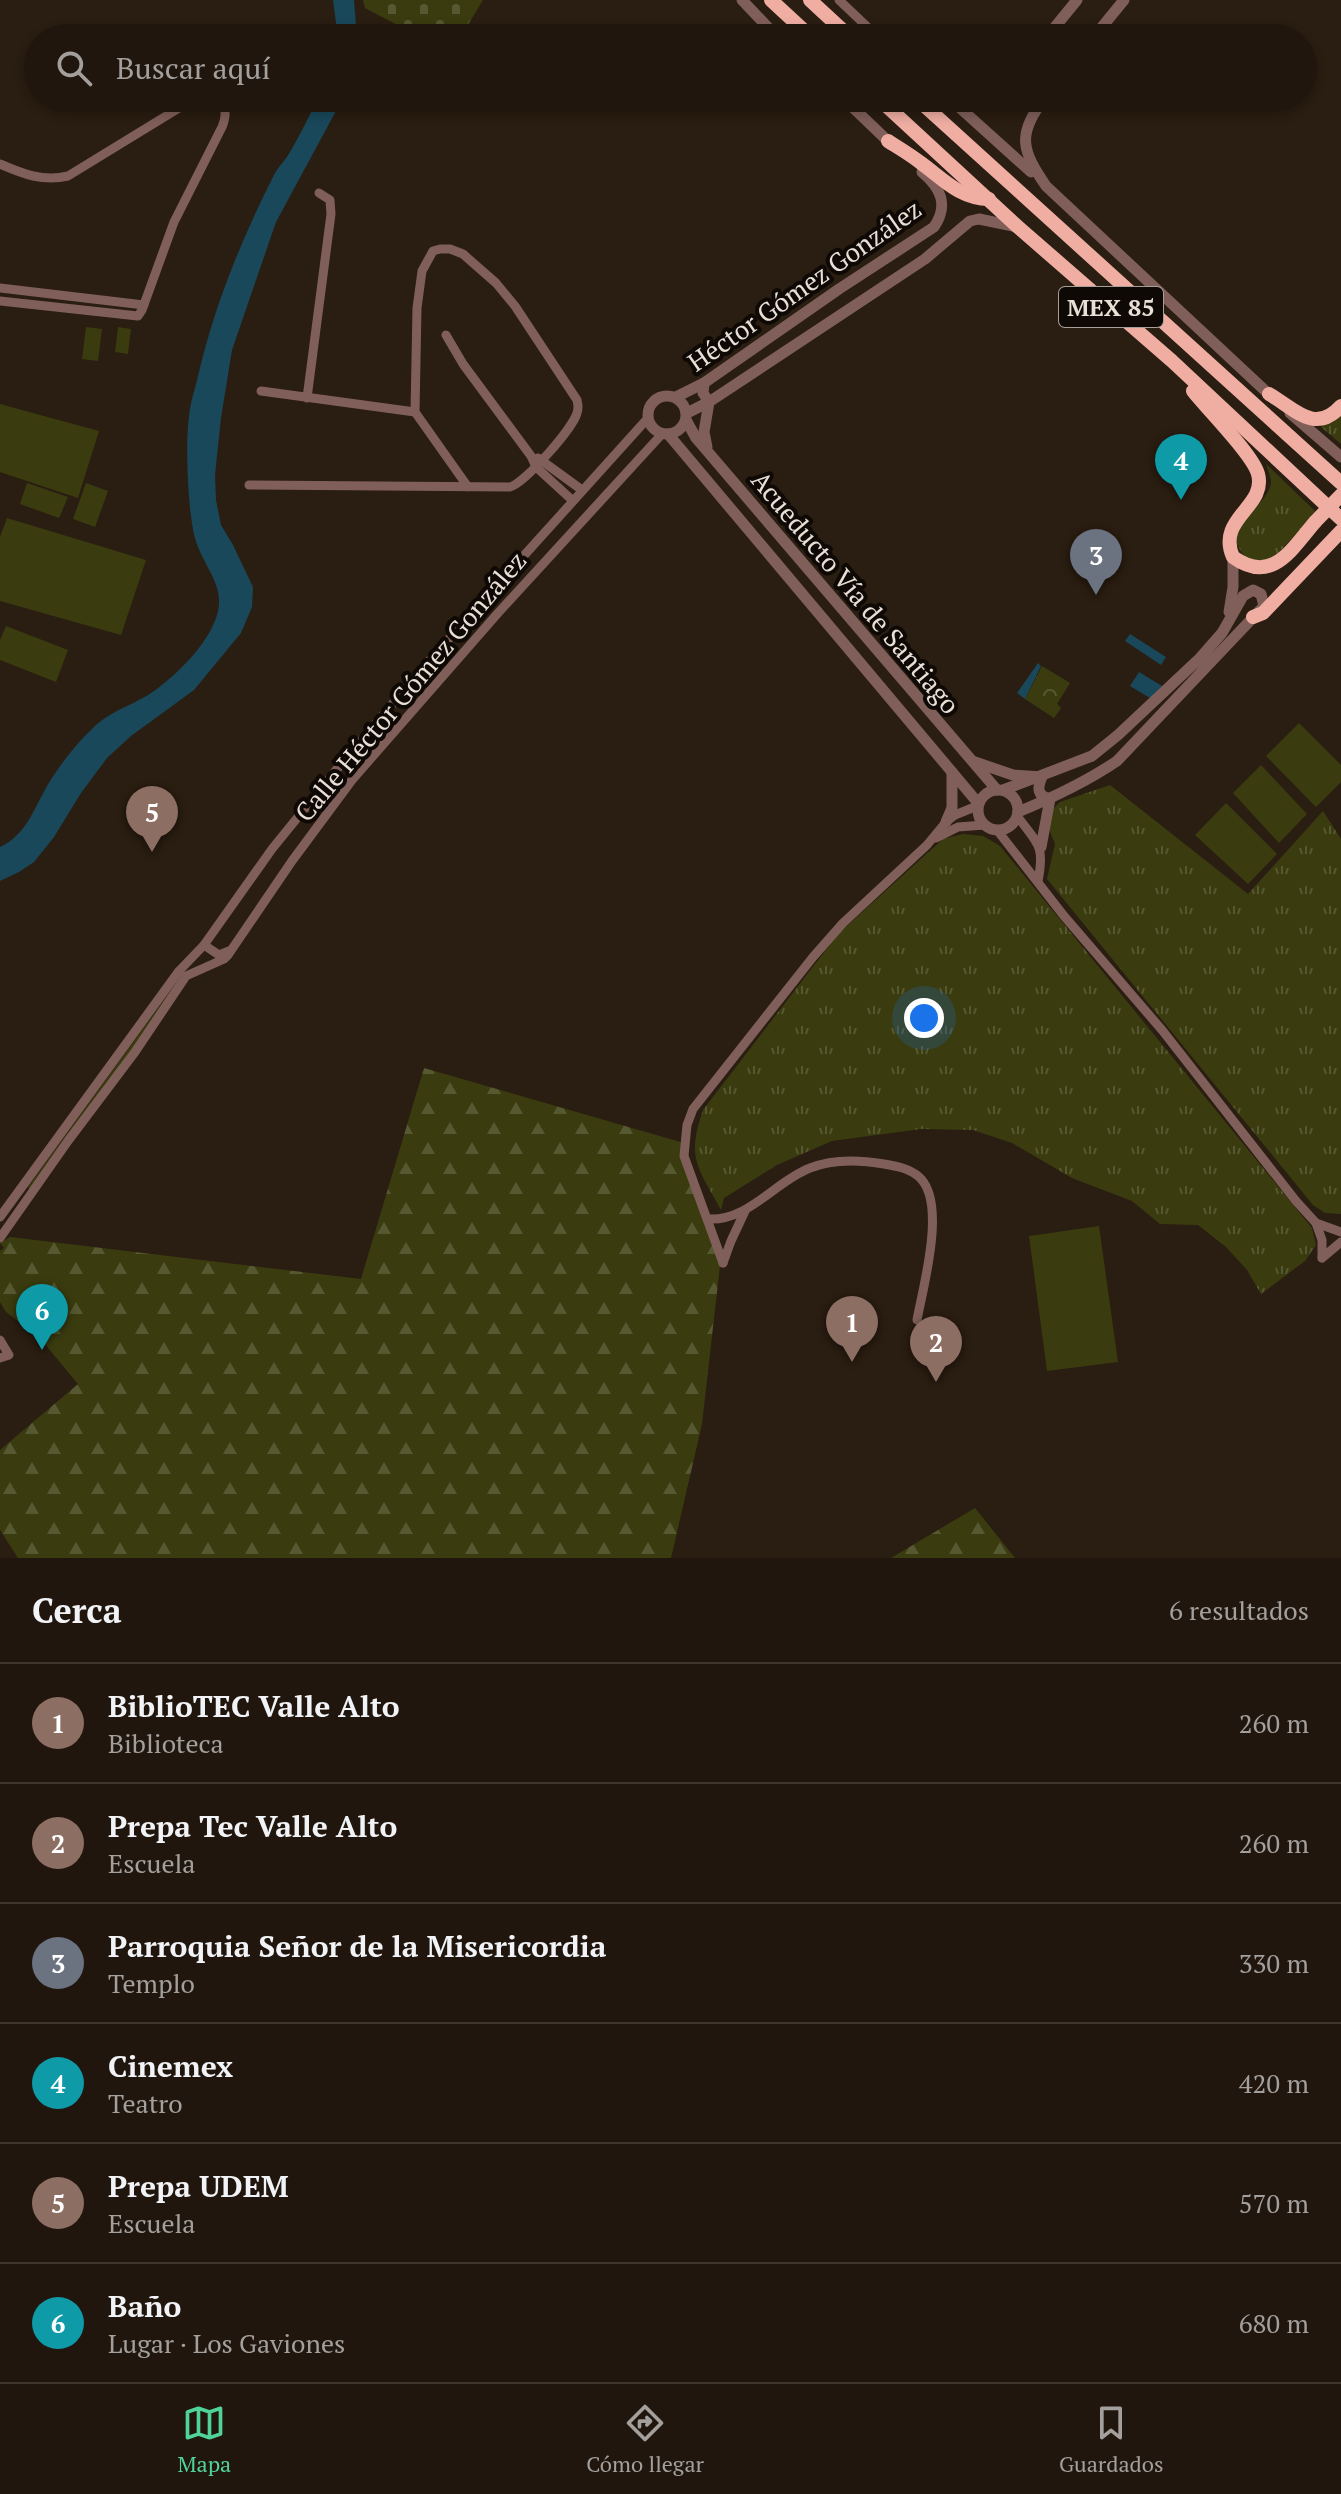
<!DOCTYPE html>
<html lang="es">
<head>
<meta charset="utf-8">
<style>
  body { margin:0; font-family:"PT Serif",serif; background:#2d231b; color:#f1f3f6 }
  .you { position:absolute; left:924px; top:1018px; width:28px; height:28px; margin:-20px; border:6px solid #fff; border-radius:50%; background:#1a73e8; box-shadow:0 0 0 12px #1a73e833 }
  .badge { display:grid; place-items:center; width:52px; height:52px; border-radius:50%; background:#4fd399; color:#fff; font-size:26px; font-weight:700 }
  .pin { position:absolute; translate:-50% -66px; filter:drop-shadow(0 2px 4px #0008) }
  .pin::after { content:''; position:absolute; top:42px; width:28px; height:24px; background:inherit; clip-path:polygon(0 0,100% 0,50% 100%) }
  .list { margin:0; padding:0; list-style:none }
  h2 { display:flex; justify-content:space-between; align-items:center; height:104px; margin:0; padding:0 32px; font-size:34px }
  h2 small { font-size:26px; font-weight:400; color:#a29f9d }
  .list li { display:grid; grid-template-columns:52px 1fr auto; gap:24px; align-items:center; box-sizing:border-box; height:120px; padding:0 32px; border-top:2px solid #3d352e }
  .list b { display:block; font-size:30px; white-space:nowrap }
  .list p { margin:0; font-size:26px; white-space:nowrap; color:#a29f9d }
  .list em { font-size:26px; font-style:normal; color:#a29f9d }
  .icon { flex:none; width:44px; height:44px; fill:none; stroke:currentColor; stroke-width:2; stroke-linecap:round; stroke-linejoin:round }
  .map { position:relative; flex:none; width:1341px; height:1558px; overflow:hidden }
  .search { position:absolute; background:#20160d; box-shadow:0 4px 12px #0003; left:24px; right:24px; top:24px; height:88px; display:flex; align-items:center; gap:20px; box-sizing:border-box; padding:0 28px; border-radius:44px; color:#a29f9d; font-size:30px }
  .sheet { height:824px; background:#20160d }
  nav { display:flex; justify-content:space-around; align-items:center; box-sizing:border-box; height:112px; border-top:2px solid #3d352e; background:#20160d; font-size:22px; color:#a29f9d }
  nav a { display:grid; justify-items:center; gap:4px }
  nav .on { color:#4fd399 }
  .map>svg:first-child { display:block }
  .grass { fill:url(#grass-tufts) }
  .forest { fill:url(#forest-firs) }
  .cemetery { fill:url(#cemetery-stones) }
  .park { fill:url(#park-crowns) }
  .garden { fill:#3a3c0f }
  .water { fill:#19485a }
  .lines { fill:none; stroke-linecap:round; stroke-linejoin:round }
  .minor { stroke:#805f5a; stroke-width:9 }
  .tertiary { stroke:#805f5a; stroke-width:11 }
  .trunk { stroke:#f0aea3; stroke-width:14 }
  .trunk-bridge { stroke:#f0aea3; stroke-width:14 }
  .labels { text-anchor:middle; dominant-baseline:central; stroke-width:8; stroke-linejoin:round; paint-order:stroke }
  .shield { fill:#0e0905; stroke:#a79f98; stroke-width:2 }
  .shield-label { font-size:24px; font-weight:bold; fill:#e8dfd7 }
  .street-label { font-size:26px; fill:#e8dfd7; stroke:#0e0905 }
</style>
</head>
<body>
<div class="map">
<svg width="1341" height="1558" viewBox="0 0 1341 1558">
  <defs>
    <pattern id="grass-tufts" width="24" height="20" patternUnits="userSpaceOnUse" patternTransform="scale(2)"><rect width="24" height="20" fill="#3a3c0f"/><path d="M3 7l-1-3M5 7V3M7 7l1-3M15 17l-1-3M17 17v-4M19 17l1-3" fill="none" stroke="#565831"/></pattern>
    <pattern id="forest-firs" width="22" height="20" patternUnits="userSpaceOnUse" patternTransform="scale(2)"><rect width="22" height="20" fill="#3a3c0f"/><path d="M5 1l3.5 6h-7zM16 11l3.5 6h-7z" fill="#565831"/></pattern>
    <pattern id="cemetery-stones" width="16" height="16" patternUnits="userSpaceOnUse" patternTransform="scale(2)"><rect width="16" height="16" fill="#3a3c0f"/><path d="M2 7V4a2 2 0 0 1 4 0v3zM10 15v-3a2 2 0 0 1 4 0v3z" fill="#565831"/></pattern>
    <pattern id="park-crowns" width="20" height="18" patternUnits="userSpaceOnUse" patternTransform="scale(2)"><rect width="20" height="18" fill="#3a3c0f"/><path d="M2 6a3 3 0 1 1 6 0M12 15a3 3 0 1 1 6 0" fill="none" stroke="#565831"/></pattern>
  </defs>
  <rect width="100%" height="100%" fill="#2a1d11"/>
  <g class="grass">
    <path d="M 1341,408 L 1341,444 L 1321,427 Z"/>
    <path d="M 1266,464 L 1316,512 L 1270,562 L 1247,559 C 1214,523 1266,512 1271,483 C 1271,477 1268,470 1266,464 Z"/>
    <path d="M 1110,785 L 1248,894 L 1323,811 L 1341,839 L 1341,1214 L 1325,1213 L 1313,1205 L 1047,879 L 1055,844 L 1049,829 L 1051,811 L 1060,802 Z"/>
    <path d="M 963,834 L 983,836 L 1000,846 L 1312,1228 L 1316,1245 L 1305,1261 L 1261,1294 L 1247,1270 L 1226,1247 L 1198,1225 L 1160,1224 L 1132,1201 L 1072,1178 L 1012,1143 L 973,1130 L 921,1129 L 832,1141 L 777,1165 L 724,1198 L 721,1210 C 698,1167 686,1159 703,1110 L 838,934 L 943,839 Z"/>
  </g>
  <g class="forest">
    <path d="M 424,1068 L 684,1143 L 721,1257 L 702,1424 L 671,1558 L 18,1558 L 0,1530 L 0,1450 L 78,1384 L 39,1337 L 6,1312 L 0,1302 L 0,1251 L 4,1248 L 0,1243 L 10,1237 L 361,1279 Z"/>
    <path d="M 975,1508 L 1015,1558 L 891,1558 Z"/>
  </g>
  <path class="cemetery" d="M 363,0 L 483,0 L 460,38 L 422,38 L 365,8 Z"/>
  <path class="park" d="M 1042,666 L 1070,683 L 1057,704 L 1061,708 L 1054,718 L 1025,699 Z"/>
  <g class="garden">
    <path d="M 86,327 L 102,329 L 98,361 L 82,359 Z"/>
    <path d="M 118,327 L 131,329 L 128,354 L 115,352 Z"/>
    <path d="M 0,404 L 99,431 L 78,498 L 0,472 Z"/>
    <path d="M 27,483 L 68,497 L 59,518 L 20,504 Z"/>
    <path d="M 86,483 L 108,491 L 95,527 L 73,519 Z"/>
    <path d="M 7,518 L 146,560 L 121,635 L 0,601 L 0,537 Z"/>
    <path d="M 6,626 L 68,650 L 56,682 L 0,660 L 0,640 Z"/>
    <path d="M 1299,723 L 1341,765 L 1341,782 L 1316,807 L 1266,756 Z"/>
    <path d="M 1261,765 L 1307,814 L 1279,843 L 1233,793 Z"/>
    <path d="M 1226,803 L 1277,854 L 1248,884 L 1195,835 Z"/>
    <path d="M 169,993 L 172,995 L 31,1189 L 28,1187 Z"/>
    <path d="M 1099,1226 L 1118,1362 L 1047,1371 L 1029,1236 Z"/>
  </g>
  <g class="water">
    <path d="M 333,0 L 354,0 L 357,38 L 335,38 L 336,23 Z"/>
    <path d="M 318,98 L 343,98 L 276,222 L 232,350 L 221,418 L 215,475 L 216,500 L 221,525 L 233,545 L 253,587 L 252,607 L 241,633 L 194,690 L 131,736 L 107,758 L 81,793 L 54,837 L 34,862 L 19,872 L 0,881 L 0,847 C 28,834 35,805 50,781 C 62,762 76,744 92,729 C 109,711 134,705 154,691 C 176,675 203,649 214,623 C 230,588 204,570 195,538 C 188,513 185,444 189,417 C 190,403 195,389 198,376 C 214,307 241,240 273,177 C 277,168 285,161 290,152 C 300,135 309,116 318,98 Z"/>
    <path d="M 1130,634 L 1166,657 L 1161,665 L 1125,641 Z"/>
    <path d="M 1038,663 L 1041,666 L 1025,699 L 1017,693 Z"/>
    <path d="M 1139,672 L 1162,686 L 1150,698 L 1130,686 Z"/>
  </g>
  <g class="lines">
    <g class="minor">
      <path d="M 839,0 L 879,38"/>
      <path d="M 0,164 C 23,174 43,182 68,176 L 184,105 C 204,98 235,95 222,127 L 174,222 L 142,310 L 138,316 L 0,301"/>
      <path d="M 0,288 L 144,305"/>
      <path d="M 446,335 L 463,364 L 531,456 L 536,467 L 572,500"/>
      <path d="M 261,391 L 415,412"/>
      <path d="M 307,398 L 331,214 L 330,200 L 319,193"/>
      <path d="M 538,458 L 582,490"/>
      <path d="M 249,485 L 510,487 C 525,483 573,428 577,413 C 579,407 578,406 577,400 L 515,306 L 496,283 L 463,254 L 450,249 L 440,249 L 433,251 L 422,271 L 417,308 L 415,412 L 468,487"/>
      <path d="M 1017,816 C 1038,844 1045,845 1038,881"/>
      <path d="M 997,830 L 1064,916 L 1162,1030 L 1296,1201 L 1316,1223 L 1341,1232"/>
      <path d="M 936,838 L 958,827 L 984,825"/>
      <path d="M 204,945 L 219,955 L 229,951"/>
      <path d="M 0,1217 L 179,971 L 204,945 L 272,849 L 332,775 L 429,661 L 648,418"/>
      <path d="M 708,1219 C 749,1221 774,1182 810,1168 C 832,1159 861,1160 884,1164 C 896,1166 908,1168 918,1176 C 948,1200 923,1287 917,1320"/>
      <path d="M 1316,1223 L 1322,1240 L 1322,1258"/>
      <path d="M 0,1238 L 68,1141 L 135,1052 L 186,976 L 224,959 L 228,955 L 292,861 L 352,780 L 498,613 L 662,434"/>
      <path d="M 1322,1258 L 1341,1242"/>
      <path d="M 723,1263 L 684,1156 L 687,1125 L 693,1109 L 813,957 L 843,923 L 927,845 L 946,822 L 955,815 L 977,806"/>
      <path d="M 723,1263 L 731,1241 L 745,1211"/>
      <path d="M 0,1340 L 9,1355 L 0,1358"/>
    </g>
    <g class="tertiary">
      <path d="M 742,0 L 778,38"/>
      <path d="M 1046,38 L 1077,0"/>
      <path d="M 1093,38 L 1124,0"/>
      <path d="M 843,98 L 891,144"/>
      <path d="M 949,98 L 1031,172"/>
      <path d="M 1045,98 C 1016,134 1022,151 1046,186 L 1274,399"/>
      <path d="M 704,383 L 703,393 L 709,402 L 704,432 L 707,447"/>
      <circle cx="667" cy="415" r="19"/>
      <path d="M 676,397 L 704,383 L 839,289 L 934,227 C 949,205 941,188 922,172"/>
      <path d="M 687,413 L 709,402 L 925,259 L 970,221 L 979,219 L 1018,227"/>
      <path d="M 1290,413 L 1341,457"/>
      <path d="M 686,420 L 696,438 L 997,790"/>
      <path d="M 668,434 L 978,803"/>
      <path d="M 1229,612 L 1233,587 L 1233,557"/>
      <path d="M 975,762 L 1013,775 L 1042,777 C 1037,788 1037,796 1050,799 L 1041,847"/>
      <circle cx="998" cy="810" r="20"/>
      <path d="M 1003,790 L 1092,756 L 1118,735 L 1200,658 L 1222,633 L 1243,596 L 1253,590 L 1261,594 L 1264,606 L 1117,761 C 1086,782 1052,798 1018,812"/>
      <path d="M 946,822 L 952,808 L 952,772"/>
    </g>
    <g class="trunk">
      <path d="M 771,0 L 812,38"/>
      <path d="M 810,0 L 851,38"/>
      <path d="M 878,98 L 1018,227 L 1172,361 L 1341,519"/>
      <path d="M 916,98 L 1341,483"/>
      <path d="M 888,141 C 899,148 911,155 921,163 C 943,179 960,199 989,199"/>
      <path d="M 1193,391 C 1207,409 1253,455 1258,474 C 1267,507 1216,518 1233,557 C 1272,585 1291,550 1315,522"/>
      <path d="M 1269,394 C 1295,409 1315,435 1341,406"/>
      <path d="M 1253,617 L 1263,613 L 1341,531"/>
    </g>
    <path class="trunk-bridge" d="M 1315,522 L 1341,495"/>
  </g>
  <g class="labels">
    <rect class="shield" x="1059" y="287" width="104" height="40" rx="6"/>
    <g class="shield-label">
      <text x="1111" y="307">MEX 85</text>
    </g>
    <g class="street-label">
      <text transform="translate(804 285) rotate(-35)">Héctor Gómez González</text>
      <text transform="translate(856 592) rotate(50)">Acueducto Vía de Santiago</text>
      <text transform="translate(410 686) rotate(-50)">Calle Héctor Gómez González</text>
    </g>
  </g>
</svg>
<div class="you"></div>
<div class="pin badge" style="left:852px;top:1362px;background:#8d6e63">1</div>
<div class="pin badge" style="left:936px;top:1382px;background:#8d6e63">2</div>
<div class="pin badge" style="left:1096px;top:595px;background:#6b7280">3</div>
<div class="pin badge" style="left:1181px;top:500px;background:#0f9aa8">4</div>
<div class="pin badge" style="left:152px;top:852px;background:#8d6e63">5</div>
<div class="pin badge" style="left:42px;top:1350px;background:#0f9aa8">6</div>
<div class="search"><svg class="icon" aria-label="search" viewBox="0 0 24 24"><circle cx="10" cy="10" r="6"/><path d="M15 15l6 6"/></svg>Buscar aquí</div>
</div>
<section class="sheet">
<h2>Cerca<small>6 resultados</small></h2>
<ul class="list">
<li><span class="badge" style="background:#8d6e63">1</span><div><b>BiblioTEC Valle Alto</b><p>Biblioteca</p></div><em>260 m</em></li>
<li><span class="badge" style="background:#8d6e63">2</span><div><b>Prepa Tec Valle Alto</b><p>Escuela</p></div><em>260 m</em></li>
<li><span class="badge" style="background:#6b7280">3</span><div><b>Parroquia Señor de la Misericordia</b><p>Templo</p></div><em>330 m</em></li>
<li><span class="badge" style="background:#0f9aa8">4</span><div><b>Cinemex</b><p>Teatro</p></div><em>420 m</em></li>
<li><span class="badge" style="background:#8d6e63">5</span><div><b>Prepa UDEM</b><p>Escuela</p></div><em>570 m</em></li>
<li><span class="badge" style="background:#0f9aa8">6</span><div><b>Baño</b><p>Lugar · Los Gaviones</p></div><em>680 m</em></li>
</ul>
</section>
<nav>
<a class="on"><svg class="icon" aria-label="map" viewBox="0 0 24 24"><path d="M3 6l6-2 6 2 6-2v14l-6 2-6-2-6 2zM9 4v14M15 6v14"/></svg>Mapa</a>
<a><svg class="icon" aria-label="directions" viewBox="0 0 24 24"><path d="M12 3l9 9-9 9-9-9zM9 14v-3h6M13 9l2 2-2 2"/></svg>Cómo llegar</a>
<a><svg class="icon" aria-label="saved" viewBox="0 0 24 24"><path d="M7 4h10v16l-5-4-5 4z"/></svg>Guardados</a>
</nav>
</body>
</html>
